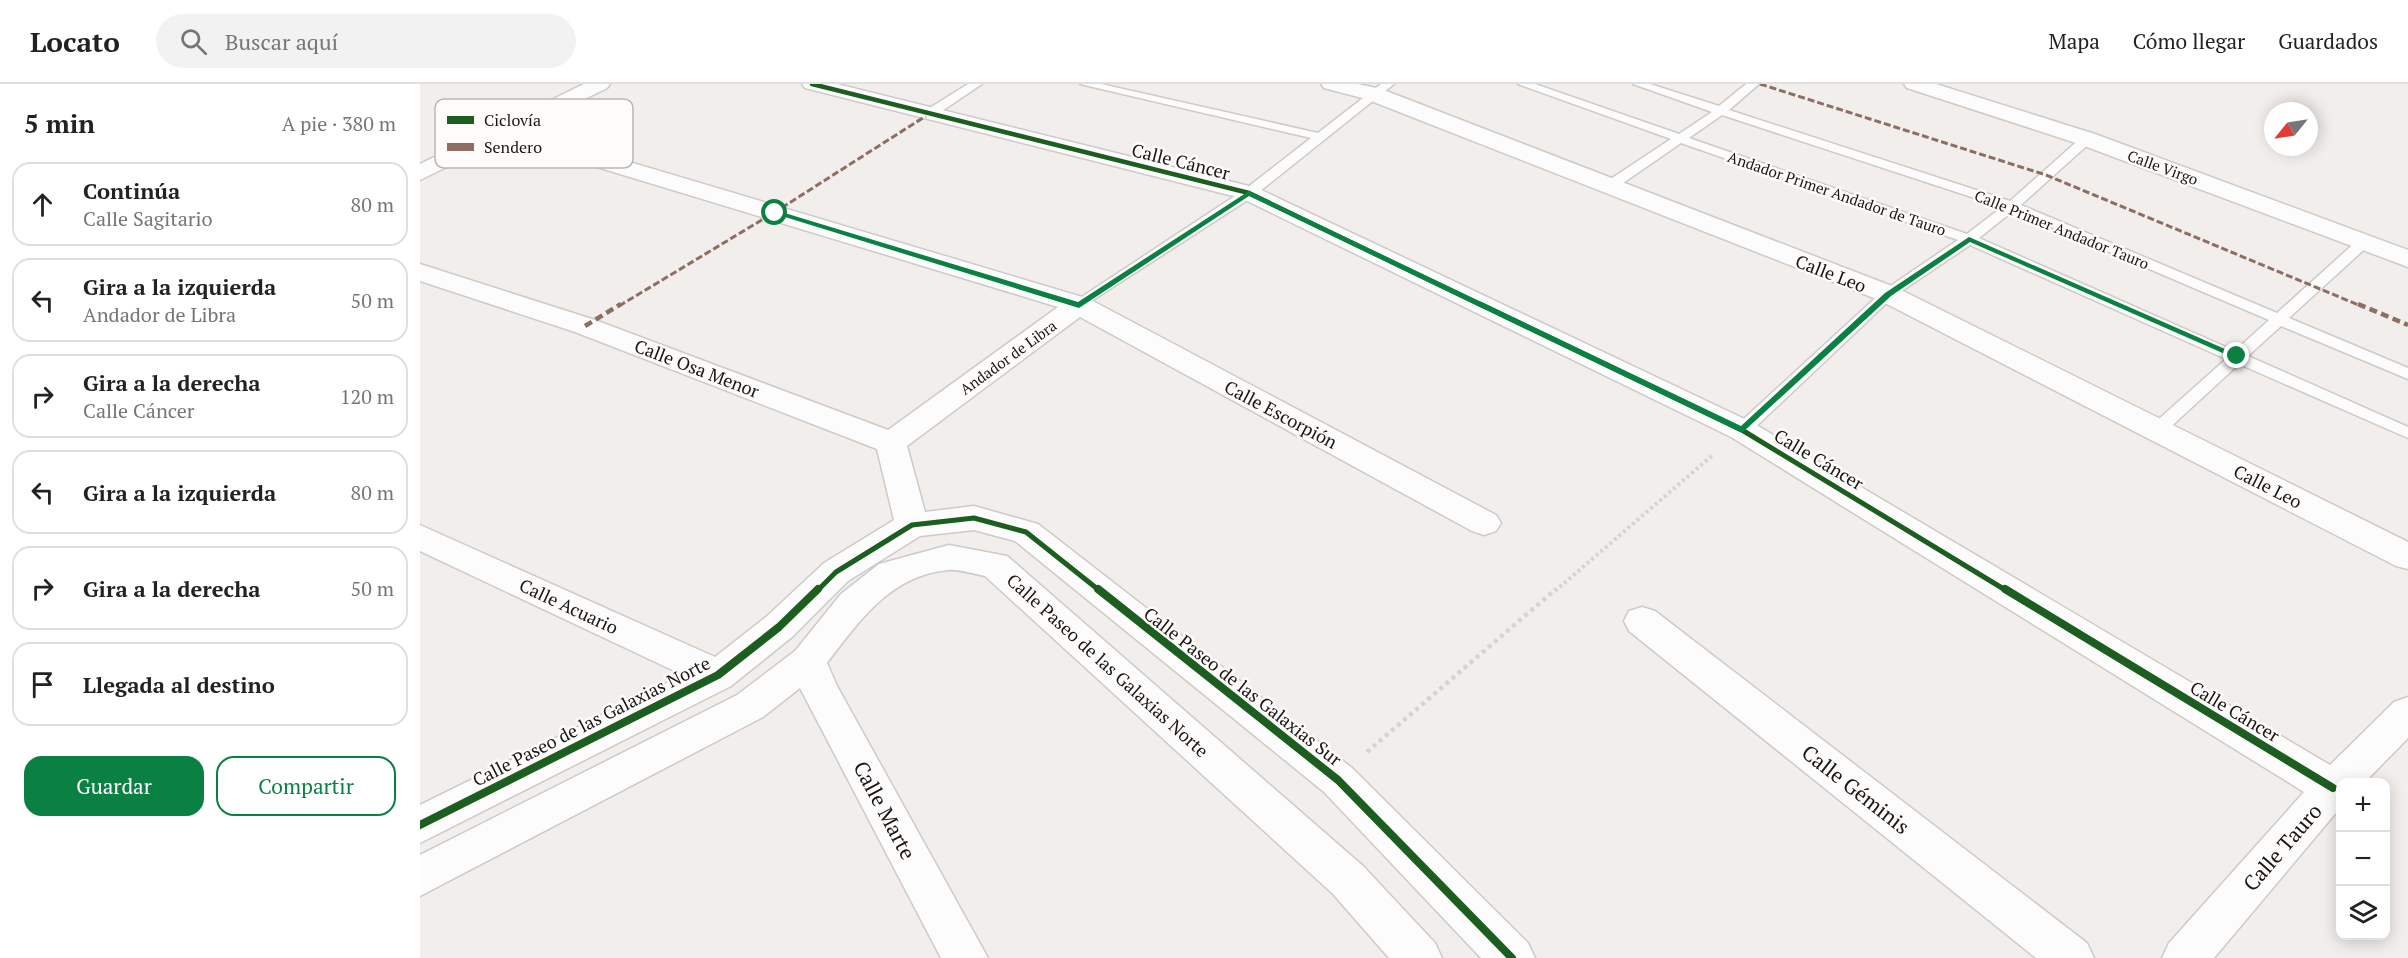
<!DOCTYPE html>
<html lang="es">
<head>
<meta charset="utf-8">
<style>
  body { margin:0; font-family:"PT Serif",serif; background:#f2f2f2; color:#222 }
  .controls { position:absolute; right:18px; bottom:18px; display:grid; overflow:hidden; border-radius:12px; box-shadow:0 3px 15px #0003 }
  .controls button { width:54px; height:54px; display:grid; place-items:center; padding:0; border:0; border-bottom:2px solid #e0e0e0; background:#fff; color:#222; font:30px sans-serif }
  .compass { position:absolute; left:1844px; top:18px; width:54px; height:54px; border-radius:50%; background:#fff; box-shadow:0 3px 15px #0003; rotate:240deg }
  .stop { position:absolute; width:18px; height:18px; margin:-14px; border:4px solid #0b8043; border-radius:50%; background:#fff }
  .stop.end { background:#0b8043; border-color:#fff; box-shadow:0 2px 6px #0008 }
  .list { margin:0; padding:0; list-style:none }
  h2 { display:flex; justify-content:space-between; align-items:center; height:78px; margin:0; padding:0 24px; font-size:26px }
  h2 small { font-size:20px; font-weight:400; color:#767676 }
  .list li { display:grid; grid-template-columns:39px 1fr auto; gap:18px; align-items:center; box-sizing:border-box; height:84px; margin:0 12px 12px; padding:0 12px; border:2px solid #e0e0e0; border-radius:18px }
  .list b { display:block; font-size:22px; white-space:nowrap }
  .list p { margin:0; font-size:20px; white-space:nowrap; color:#767676 }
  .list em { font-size:20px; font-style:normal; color:#767676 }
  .actions { display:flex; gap:12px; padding:18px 24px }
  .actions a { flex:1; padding:14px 0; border:2px solid #0b8043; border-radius:18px; text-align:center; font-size:21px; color:#0b8043 }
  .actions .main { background:#0b8043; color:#fff }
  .icon { flex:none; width:33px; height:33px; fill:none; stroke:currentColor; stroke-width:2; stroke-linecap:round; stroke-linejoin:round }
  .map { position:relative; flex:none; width:1988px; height:874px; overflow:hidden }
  header { display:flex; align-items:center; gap:36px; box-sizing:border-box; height:84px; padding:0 30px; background:#fff; border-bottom:2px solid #e0e0e0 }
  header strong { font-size:28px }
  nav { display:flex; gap:33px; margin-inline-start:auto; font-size:21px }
  .search { width:420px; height:54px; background:#f2f2f2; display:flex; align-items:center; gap:15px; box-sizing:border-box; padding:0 21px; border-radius:33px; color:#767676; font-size:22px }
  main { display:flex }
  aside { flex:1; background:#fff }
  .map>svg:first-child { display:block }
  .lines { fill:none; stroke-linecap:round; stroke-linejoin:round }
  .lane-casing { stroke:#cdcac8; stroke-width:3 }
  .street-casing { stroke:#cdcac8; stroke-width:3 }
  .path-far1 { stroke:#d6d4d3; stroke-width:4; stroke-dasharray:3 3; stroke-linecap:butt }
  .path { stroke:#d6d4d3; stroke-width:4.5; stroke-dasharray:4 4; stroke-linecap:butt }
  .lane { fill:#fdfcfc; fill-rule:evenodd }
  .street { fill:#fdfcfc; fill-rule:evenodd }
  .quiet-far1 { stroke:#8d6e63; stroke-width:3; stroke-dasharray:7 3; stroke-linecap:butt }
  .quiet { stroke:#8d6e63; stroke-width:4.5; stroke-dasharray:8 4.5; stroke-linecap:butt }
  .cycleway-far2-casing { stroke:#fefcfb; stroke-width:8 }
  .cycleway-far1-casing { stroke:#fefcfb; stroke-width:9 }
  .cycleway-casing { stroke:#fefcfb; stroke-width:11 }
  .cycleway-far2 { stroke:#1b5e20; stroke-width:4.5 }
  .cycleway-far1 { stroke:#1b5e20; stroke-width:5 }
  .cycleway { stroke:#1b5e20; stroke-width:8 }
  .route { fill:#0b8043 }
  .labels { text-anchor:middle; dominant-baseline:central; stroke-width:5; stroke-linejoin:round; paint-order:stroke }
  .far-street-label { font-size:15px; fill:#191614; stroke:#fefcfb }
  .street-label { font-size:18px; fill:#191614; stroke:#fefcfb }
  .near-street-label { font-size:21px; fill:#191614; stroke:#fefcfb }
  .key { fill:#fefcfb; stroke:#b9b7b6; stroke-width:1.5 }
  .key-label { font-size:16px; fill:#191614 }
</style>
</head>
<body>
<header>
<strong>Locato</strong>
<div class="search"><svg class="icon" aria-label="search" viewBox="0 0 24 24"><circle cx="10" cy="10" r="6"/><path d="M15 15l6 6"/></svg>Buscar aquí</div>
<nav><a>Mapa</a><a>Cómo llegar</a><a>Guardados</a></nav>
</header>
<main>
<aside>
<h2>5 min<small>A pie · 380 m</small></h2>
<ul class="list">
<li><svg class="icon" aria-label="ahead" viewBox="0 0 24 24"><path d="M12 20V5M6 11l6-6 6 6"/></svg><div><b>Continúa</b><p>Calle Sagitario</p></div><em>80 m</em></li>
<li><svg class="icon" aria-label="left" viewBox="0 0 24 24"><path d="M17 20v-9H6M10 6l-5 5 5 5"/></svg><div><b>Gira a la izquierda</b><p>Andador de Libra</p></div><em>50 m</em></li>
<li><svg class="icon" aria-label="right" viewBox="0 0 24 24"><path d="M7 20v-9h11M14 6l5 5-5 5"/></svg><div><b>Gira a la derecha</b><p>Calle Cáncer</p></div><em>120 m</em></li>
<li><svg class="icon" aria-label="left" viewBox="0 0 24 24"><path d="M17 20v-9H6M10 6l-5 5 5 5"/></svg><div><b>Gira a la izquierda</b></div><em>80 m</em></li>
<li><svg class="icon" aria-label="right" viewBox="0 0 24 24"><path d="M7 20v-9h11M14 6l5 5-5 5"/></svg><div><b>Gira a la derecha</b></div><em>50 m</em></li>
<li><svg class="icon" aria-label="arrive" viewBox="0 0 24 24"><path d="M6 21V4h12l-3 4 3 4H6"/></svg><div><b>Llegada al destino</b></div></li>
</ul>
<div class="actions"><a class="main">Guardar</a><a>Compartir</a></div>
</aside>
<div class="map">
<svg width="1988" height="874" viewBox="0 0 1988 874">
  <rect width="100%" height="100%" fill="#f2eeec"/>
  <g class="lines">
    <defs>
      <g id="lane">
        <path d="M 548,0 L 562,0 L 513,33 L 505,33 L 505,27 Z"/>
        <path d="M 660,0 L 681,0 L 898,49 L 961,0 L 974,0 L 834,112 L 659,225 L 652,221 L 654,218 L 824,106 L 891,54 Z"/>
        <path d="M 1098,0 L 1115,0 L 1259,50 L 1292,28 L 1213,0 L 1230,0 L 1299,22 L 1326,0 L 1339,0 L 1309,26 L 1590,117 L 1663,52 L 1671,52 L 1671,58 L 1601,121 L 1857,229 L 1939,155 L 1949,155 L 1949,161 L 1869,234 L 1988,284 L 1988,295 L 1861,242 L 1828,272 L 1988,343 L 1988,354 L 1819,280 L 1743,350 L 1731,350 L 1729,346 L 1731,342 L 1806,275 L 1550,161 L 1473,213 L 1328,350 L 1316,350 L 1314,346 L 1316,342 L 1463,207 L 1538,156 L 1261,59 L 1193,106 L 1183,106 L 1183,100 L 1251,55 ZM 1302,31 L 1582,123 L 1547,150 L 1269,54 ZM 1593,127 L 1849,236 L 1815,267 L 1559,154 Z"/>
      </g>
      <g id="street">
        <path d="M 164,0 L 190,0 L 187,4 L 0,96 L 0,80 Z"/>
        <path d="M 382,0 L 417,0 L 837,104 L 1333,339 L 1910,681 L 1974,618 L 1988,613 L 1988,654 L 1945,698 L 1920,698 L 1920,724 L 1794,874 L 1742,874 L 1749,859 L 1884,708 L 1311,353 L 821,114 L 385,4 Z"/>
        <path d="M 901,0 L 938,0 L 961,5 L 1477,204 L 1988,458 L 1988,485 L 1976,482 L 1459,216 L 946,15 L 904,4 Z"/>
        <path d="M 1484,0 L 1516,0 L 1675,50 L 1988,166 L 1988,183 L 1659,60 L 1487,4 Z"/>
        <path d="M 119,51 L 669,215 L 1076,431 L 1081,439 L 1076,447 L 1064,451 L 1052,447 L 660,233 L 487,362 L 505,428 L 554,422 L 618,440 L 932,684 L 1108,859 L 1115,874 L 1061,874 L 904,708 L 595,457 L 554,446 L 500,452 L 428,497 L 372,553 L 311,602 L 0,759 L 0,721 L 263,591 L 0,467 L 0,441 L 295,573 L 346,533 L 404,479 L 474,436 L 457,365 L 155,248 L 0,197 L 0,180 L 175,236 L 468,346 L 638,223 L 111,63 L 108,58 L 111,53 Z"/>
        <path d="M 529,461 L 587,472 L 943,782 L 1015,859 L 1022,874 L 969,874 L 913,810 L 565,492 C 554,490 539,485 528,486 C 471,491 439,537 407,579 L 417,602 L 568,874 L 521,874 L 380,604 L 343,633 L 0,812 L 0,771 L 317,611 L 375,567 L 421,510 L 459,480 Z"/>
        <path d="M 1222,523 L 1235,527 L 1667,859 L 1674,874 L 1616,874 L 1209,547 L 1204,537 L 1209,527 Z"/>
      </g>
    </defs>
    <use href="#lane" class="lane-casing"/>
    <use href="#street" class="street-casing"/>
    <path class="path-far1" d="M 1135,507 L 1294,370"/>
    <path class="path" d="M 947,668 L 1136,505"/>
    <use href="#lane" class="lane"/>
    <use href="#street" class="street"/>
    <g class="quiet-far1">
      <path d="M 1340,0 L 1626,91 L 1941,222"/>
      <path d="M 199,222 L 355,128 L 509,30"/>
    </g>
    <g class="quiet">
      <path d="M 1938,220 L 1988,241"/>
      <path d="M 165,242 L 201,220"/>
    </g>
    <defs>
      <path id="cycleway-far2" d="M 392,0 L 829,109 L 1063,222"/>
      <g id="cycleway-far1">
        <path d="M 1060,220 L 1322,346 L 1587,507"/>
        <path d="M 397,507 L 416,488 L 492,441 L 554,434 L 606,448 L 680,507"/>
      </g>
      <g id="cycleway">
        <path d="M 678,505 L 918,696 L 1092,874"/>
        <path d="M 1585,505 L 1913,704"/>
        <path d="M 0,741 L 298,591 L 359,543 L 398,505"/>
      </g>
    </defs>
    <use href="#cycleway-far2" class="cycleway-far2-casing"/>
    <use href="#cycleway-far1" class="cycleway-far1-casing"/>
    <use href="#cycleway" class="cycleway-casing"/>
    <use href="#cycleway-far2" class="cycleway-far2"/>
    <use href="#cycleway-far1" class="cycleway-far1"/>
    <use href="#cycleway" class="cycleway"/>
  </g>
  <path class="route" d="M 829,107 L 1321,342 L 1465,209 L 1549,153 L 1821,272 L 1814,274 L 1550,158 L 1471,212 L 1322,349 L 829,112 L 659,224 L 352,129 L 358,127 L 658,218 Z"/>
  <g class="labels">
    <g class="far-street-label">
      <text transform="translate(1743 83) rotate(20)">Calle Virgo</text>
      <text transform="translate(1417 109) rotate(19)">Andador Primer Andador de Tauro</text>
      <text transform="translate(1642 145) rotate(22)">Calle Primer Andador Tauro</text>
      <text transform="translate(588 273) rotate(-36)">Andador de Libra</text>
    </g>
    <g class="street-label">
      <text transform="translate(761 77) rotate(14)">Calle Cáncer</text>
      <text transform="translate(1411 189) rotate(21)">Calle Leo</text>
      <text transform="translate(277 284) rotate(21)">Calle Osa Menor</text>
      <text transform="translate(861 330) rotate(28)">Calle Escorpión</text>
      <text transform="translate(1399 375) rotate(31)">Calle Cáncer</text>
      <text transform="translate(1848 402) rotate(27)">Calle Leo</text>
      <text transform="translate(149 522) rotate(25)">Calle Acuario</text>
      <text transform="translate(688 581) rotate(42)">Calle Paseo de las Galaxias Norte</text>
      <text transform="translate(823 602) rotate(38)">Calle Paseo de las Galaxias Sur</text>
      <text transform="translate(1815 627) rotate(31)">Calle Cáncer</text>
      <text transform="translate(171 637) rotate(-27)">Calle Paseo de las Galaxias Norte</text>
    </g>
    <g class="near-street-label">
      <text transform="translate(1436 705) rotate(38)">Calle Géminis</text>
      <text transform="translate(465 726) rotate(62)">Calle Marte</text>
      <text transform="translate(1862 763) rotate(-49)">Calle Tauro</text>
    </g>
  </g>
  <rect x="15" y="15" width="198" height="69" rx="9" class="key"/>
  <rect x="27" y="32" width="27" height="8" fill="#1b5e20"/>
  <rect x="27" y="59" width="27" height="8" fill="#8d6e63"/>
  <g class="key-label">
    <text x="64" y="42">Ciclovía</text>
    <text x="64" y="69">Sendero</text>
  </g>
</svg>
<div class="controls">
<button>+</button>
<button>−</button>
<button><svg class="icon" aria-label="layers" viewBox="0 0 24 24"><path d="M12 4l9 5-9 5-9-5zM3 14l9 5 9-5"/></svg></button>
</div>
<svg class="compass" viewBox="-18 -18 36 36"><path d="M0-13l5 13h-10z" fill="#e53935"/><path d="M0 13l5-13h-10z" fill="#767676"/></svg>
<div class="stop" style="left:355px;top:129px"></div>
<div class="stop end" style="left:1817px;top:272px"></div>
</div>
</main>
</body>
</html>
